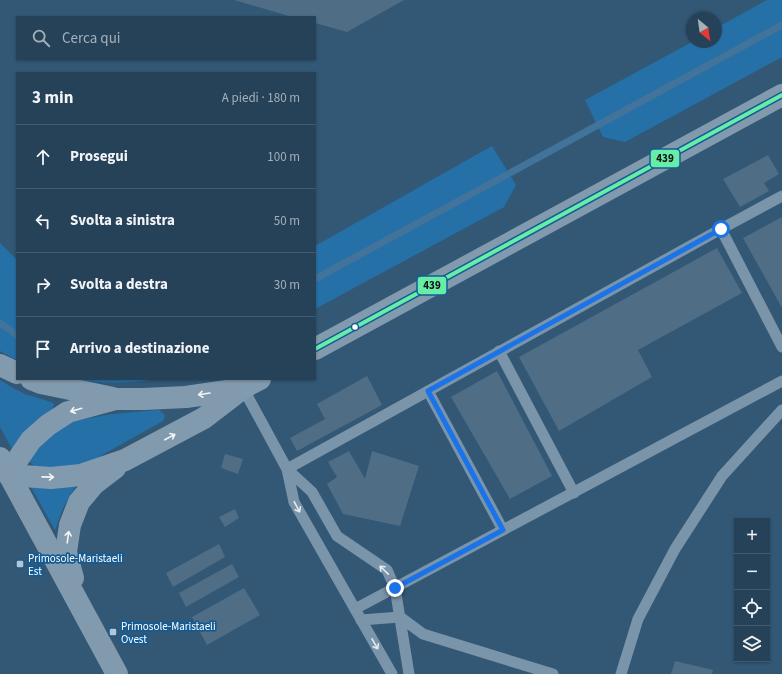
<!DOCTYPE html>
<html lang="it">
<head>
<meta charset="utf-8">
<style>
  body { margin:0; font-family:"Source Sans 3",sans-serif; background:#324d61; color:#f1f3f6 }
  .controls { position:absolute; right:12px; bottom:12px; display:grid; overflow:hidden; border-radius:0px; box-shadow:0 1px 3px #0004 }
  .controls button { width:36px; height:36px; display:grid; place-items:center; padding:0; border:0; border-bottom:1px solid #425b6e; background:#264258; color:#f1f3f6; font:20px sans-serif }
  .compass { position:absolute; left:686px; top:12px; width:36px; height:36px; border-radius:50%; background:#264258; box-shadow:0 1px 3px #0004; rotate:151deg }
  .stop { position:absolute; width:12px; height:12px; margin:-9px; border:3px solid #1a73e8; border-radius:50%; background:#fff }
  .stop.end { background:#1a73e8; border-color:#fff; box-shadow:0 1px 4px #0008 }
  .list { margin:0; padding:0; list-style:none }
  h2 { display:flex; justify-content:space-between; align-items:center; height:52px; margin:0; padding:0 16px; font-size:17px }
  h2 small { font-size:13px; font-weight:400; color:#a4b0ba }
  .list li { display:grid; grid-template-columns:26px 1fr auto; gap:12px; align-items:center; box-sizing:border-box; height:64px; padding:0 16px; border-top:1px solid #425b6e }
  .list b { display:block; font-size:15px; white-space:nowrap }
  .list em { font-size:13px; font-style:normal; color:#a4b0ba }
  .icon { flex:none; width:22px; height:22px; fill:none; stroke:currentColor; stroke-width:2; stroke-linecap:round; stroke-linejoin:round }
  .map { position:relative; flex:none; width:782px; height:674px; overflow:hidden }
  .search { position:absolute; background:#264258; box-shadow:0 1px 3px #0004; left:16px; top:16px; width:300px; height:44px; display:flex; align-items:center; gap:10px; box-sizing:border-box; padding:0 14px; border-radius:0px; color:#a4b0ba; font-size:15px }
  .panel { position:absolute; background:#264258; box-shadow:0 1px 3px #0004; left:16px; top:72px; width:300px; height:308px; border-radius:0px }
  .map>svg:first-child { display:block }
  .green { fill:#2670a8 }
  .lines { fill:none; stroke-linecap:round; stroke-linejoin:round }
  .stream { stroke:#42739a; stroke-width:7 }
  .building { fill:#4f6d85 }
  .lane { stroke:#7a94a9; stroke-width:11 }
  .secondary { stroke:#829aad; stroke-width:22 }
  .bus-1-casing { stroke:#155b93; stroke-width:7 }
  .bus-1 { stroke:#66eda8; stroke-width:4 }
  .oneway { stroke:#f2f5f7 }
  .oneway2 { stroke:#e4eaee }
  .route { stroke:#1a73e8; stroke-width:5 }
  .bus-dot { fill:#fff; stroke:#155b93; stroke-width:1.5 }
  .poi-dot { fill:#b7c5cf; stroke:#155b93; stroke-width:1.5 }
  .labels { text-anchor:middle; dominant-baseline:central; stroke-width:3.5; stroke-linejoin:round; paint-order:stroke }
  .poi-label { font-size:11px; fill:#fff; stroke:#155b93; text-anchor:start }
  .line-badge { stroke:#155b93; stroke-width:1.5 }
  .pale-badge-label { font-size:11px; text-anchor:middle; font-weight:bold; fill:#111 }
</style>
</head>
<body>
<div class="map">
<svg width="782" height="674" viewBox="0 0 782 674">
  <rect width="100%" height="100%" fill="#325876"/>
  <g class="green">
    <path d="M 767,0 L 782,0 L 782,57 L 625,142 L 603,137 L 585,100 L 692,42 L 716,42 L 716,28 Z"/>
    <path d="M 492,146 L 516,185 L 504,207 L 315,309 L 315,246 Z"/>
    <path d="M 0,243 L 17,260 L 17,360 L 0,351 Z"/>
    <path d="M 73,379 L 156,379 C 128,384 101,384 73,379 Z"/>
    <path d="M 0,380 C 8,385 16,390 25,394 C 33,397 49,400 54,404 L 52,411 L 12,449 L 0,427 Z"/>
    <path d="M 158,410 L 162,412 L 165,416 L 163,421 L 93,460 L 64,469 L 35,467 L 29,461 L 44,438 L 73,421 L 112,414 Z"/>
    <path d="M 31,487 L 75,487 L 63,508 L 55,530 Z"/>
  </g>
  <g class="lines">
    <g class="stream">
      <path d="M 315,279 L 782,25"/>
      <path d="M 0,323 L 17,335"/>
    </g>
  </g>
  <g class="building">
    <path d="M 234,0 L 404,0 L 347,32 L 315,23 L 315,17 L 292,17 Z"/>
    <path d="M 768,155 L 779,174 L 764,183 L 769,191 L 740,207 L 723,179 Z"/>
    <path d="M 782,217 L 782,308 L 743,238 Z"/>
    <path d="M 717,248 L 742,293 L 638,350 L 652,377 L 559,431 L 519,357 Z"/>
    <path d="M 497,371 L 552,476 L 510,499 L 451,397 Z"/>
    <path d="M 367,376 L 382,405 L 297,451 L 290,438 L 325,419 L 317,404 Z"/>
    <path d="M 349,451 L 365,479 L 372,451 L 419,466 L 400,526 L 343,514 L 327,484 L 337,477 L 328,462 Z"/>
    <path d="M 225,454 L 243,459 L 238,474 L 221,468 Z"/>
    <path d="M 235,509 L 239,518 L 225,527 L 219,517 Z"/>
    <path d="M 219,544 L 225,557 L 173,587 L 166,573 Z"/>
    <path d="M 232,564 L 239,577 L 186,607 L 179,593 Z"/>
    <path d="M 244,588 L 260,615 L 207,645 L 192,617 Z"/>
    <path d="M 675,661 L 713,670 L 712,674 L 671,674 Z"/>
  </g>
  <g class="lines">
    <g class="lane">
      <path d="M 782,196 L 721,229 L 782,347"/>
      <path d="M 499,351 L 574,493"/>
      <path d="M 243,388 L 287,469 L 294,502 L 392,674"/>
      <path d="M 428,391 L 503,530"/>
      <path d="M 287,469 L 721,229"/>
      <path d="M 287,469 L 312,492 L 337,536 L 387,570 L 395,588 L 409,674"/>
      <path d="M 355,609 L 782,381"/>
      <path d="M 361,620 L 400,617 L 423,634 L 553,674"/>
      <path d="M 621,674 L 638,619 L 675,549 L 722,476 L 782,410"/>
    </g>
    <g class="secondary">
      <path d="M 315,349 L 782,95"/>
      <path d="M 0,365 L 17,373"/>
      <path d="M 31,379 L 41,383 L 113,398"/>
      <path d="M 0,458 L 117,674"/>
      <path d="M 9,475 L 51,478 L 81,475 L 125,460 L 204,418 L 243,388 L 260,379"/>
      <path d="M 9,475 L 18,459 L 31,440 L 48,425 L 68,412 L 116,399 L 144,399 L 186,397 L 240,389"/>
      <path d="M 73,578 L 66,552 L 70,525 L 79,502 L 94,484 L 115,468"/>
    </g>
    <defs>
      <path id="bus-1" d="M 315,349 L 782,95"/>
    </defs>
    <use href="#bus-1" class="bus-1-casing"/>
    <use href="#bus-1" class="bus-1"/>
  </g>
  <defs><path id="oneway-shaft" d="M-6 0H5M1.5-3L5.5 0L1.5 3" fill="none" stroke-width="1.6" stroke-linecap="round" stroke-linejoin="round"/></defs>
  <g class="oneway">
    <use href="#oneway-shaft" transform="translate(204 394) rotate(171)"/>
    <use href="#oneway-shaft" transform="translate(76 410) rotate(164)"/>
    <use href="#oneway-shaft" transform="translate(170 437) rotate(-28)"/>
    <use href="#oneway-shaft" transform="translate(48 477) rotate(1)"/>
    <use href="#oneway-shaft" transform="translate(68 537) rotate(-82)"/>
  </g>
  <g class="oneway2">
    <use href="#oneway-shaft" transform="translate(297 507) rotate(62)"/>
    <use href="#oneway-shaft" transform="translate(384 570) rotate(-136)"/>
    <use href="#oneway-shaft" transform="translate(375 644) rotate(60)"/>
  </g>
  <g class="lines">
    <path class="route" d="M 395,588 L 503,530 L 428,391 L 721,229"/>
  </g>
  <circle class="bus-dot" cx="355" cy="327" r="3.5"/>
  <g class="poi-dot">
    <rect x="16" y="560" width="8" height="8" rx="2"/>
    <rect x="109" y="628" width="8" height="8" rx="2"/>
  </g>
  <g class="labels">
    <g class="poi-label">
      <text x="28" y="558">Primosole-Maristaeli<tspan x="28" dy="13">Est</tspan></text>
      <text x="121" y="626">Primosole-Maristaeli<tspan x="121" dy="13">Ovest</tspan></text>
    </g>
  </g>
  <g class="line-badge">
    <rect x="650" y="149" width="30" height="19" rx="4" fill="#66eda8"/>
    <rect x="417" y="276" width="30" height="19" rx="4" fill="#66eda8"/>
  </g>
  <g class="pale-badge-label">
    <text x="665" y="162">439</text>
    <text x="432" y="289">439</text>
  </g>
</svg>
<div class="controls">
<button>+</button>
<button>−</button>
<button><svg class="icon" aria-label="locate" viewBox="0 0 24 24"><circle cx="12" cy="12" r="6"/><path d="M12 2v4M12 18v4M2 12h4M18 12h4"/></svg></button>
<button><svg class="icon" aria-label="layers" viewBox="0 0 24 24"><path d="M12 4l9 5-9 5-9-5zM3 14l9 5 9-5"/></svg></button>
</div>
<svg class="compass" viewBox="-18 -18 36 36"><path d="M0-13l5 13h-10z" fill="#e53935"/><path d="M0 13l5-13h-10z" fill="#a4b0ba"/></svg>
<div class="stop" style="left:721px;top:229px"></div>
<div class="stop end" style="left:395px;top:588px"></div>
<div class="search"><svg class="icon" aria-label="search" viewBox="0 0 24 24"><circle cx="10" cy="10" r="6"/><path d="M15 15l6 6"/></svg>Cerca qui</div>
<section class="panel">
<h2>3 min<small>A piedi · 180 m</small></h2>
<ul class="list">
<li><svg class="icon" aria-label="ahead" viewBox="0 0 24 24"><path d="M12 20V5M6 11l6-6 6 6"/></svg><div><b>Prosegui</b></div><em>100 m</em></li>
<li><svg class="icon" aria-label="left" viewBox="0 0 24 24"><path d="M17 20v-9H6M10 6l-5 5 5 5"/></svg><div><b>Svolta a sinistra</b></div><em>50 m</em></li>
<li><svg class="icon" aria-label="right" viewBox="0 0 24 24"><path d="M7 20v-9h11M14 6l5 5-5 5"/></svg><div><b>Svolta a destra</b></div><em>30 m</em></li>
<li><svg class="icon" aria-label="arrive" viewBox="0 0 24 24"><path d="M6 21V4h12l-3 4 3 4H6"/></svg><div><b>Arrivo a destinazione</b></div></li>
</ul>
</section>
</div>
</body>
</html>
